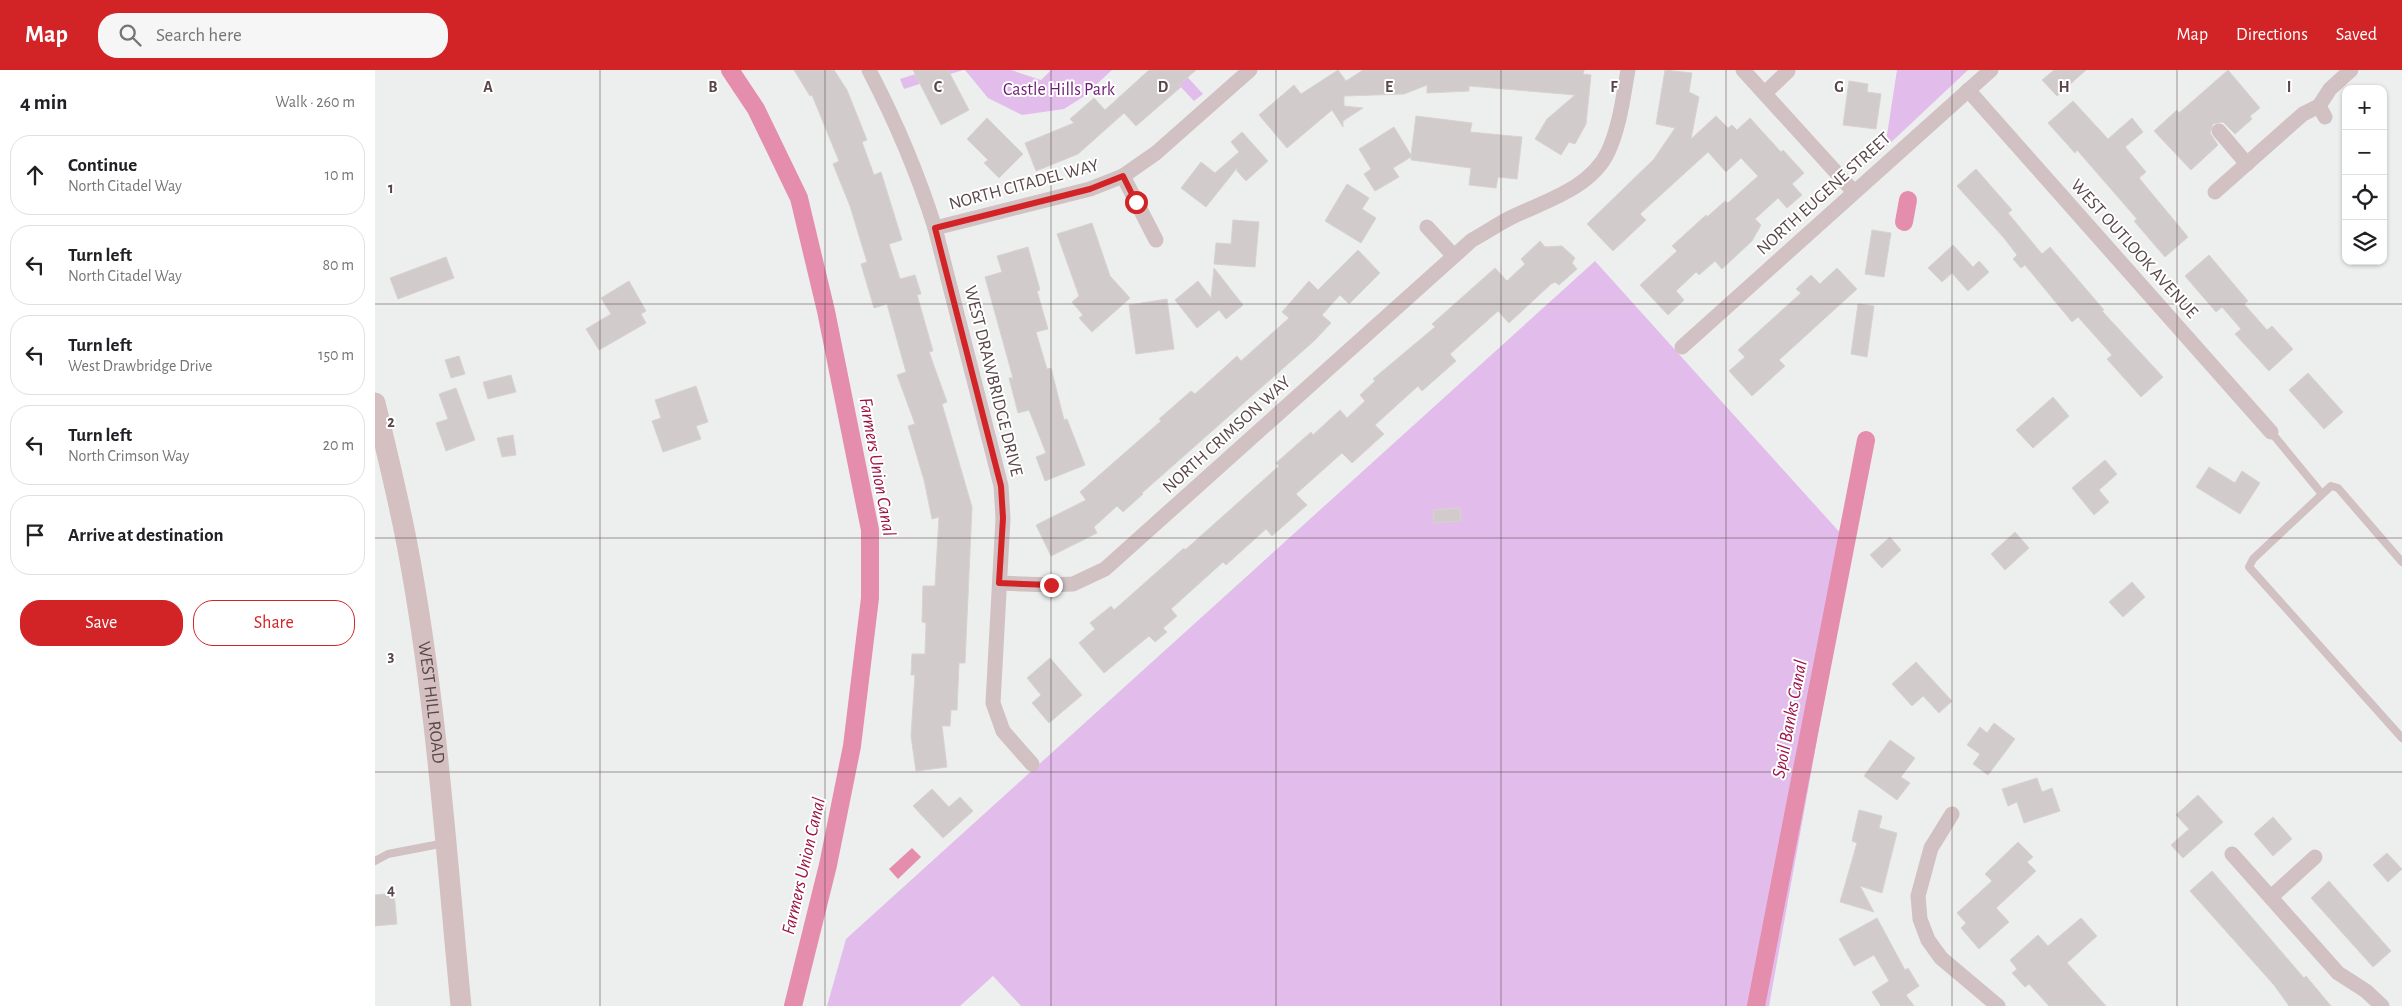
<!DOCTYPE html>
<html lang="en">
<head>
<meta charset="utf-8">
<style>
  body { margin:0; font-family:"Alegreya Sans",sans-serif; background:#f6f6f6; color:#202124 }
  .controls { position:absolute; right:15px; top:15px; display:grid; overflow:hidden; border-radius:10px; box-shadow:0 1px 4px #0004 }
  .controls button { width:45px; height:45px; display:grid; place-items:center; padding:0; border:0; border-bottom:1px solid #e0e0e0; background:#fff; color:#202124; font:25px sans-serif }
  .stop { position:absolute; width:15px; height:15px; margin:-11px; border:4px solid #d22426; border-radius:50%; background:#fff }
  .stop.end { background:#d22426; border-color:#fff; box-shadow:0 1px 5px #0008 }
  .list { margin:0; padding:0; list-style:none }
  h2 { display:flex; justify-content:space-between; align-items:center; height:65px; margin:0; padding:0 20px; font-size:21px }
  h2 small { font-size:16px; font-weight:400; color:#757577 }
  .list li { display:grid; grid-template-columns:32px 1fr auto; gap:15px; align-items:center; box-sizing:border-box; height:80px; margin:0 10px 10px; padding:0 10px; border:1px solid #e0e0e0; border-radius:20px }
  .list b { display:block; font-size:19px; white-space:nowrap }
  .list p { margin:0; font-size:16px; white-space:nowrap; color:#757577 }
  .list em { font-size:16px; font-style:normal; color:#757577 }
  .actions { display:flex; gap:10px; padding:15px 20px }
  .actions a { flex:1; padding:11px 0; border:1px solid #d22426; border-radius:20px; text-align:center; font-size:18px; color:#d22426 }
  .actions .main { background:#d22426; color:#fff }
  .icon { flex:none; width:28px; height:28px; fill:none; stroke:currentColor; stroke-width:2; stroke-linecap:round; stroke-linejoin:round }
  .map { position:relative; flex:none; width:2027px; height:936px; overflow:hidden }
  header { display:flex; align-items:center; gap:30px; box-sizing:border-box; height:70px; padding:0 25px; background:#d22426; color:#fff }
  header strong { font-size:24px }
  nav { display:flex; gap:28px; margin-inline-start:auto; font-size:18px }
  .search { width:350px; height:45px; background:#f6f6f6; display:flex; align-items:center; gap:12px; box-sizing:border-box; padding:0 18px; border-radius:20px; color:#757577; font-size:19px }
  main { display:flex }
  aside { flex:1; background:#fff }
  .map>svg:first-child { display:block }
  .green { fill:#e2bdeb }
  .water { fill:#e58dad }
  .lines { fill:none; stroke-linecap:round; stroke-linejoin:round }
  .canal { stroke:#e58dad; stroke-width:18 }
  .building { fill:#d1cbcb; stroke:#d8d2d1 }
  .lane { stroke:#d1c1c3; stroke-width:8 }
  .street { stroke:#d1c1c3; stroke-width:15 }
  .secondary { stroke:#d5c0c1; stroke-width:21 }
  .route { stroke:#d22426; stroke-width:6 }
  .grid { fill:none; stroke:#594648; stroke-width:1; stroke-opacity:0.55 }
  .labels { text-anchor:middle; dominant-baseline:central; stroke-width:4; stroke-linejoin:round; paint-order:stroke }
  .park-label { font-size:18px; fill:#6e1c75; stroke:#fff }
  .street-label { font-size:18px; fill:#594648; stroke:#fff }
  .water-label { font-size:19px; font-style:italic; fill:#9d1546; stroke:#fff }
  .grid-label { font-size:16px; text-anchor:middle; font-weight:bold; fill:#594648; stroke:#fff; stroke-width:4; stroke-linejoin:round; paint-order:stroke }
</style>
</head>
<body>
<header>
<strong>Map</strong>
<div class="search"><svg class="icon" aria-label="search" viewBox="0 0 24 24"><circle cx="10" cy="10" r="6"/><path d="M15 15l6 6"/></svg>Search here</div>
<nav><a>Map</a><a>Directions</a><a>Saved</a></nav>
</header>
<main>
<aside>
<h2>4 min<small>Walk · 260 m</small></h2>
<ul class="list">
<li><svg class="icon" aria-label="ahead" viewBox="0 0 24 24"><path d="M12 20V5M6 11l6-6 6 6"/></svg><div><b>Continue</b><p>North Citadel Way</p></div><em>10 m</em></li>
<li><svg class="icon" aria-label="left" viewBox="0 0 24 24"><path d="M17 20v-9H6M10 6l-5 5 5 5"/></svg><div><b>Turn left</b><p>North Citadel Way</p></div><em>80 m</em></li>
<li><svg class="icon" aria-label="left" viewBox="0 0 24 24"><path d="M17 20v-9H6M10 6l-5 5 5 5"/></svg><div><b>Turn left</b><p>West Drawbridge Drive</p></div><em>150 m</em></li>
<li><svg class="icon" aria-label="left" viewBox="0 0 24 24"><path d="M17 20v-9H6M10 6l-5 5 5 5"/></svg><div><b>Turn left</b><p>North Crimson Way</p></div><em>20 m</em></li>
<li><svg class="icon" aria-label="arrive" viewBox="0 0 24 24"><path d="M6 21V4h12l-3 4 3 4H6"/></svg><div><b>Arrive at destination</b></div></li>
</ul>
<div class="actions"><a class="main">Save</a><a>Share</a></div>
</aside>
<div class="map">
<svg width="2027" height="936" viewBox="0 0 2027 936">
  <rect width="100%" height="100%" fill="#edefee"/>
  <g class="green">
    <path d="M 553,0 L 588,0 L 529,19 L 525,9 Z"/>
    <path d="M 590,0 L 636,0 L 666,10 L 676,0 L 737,0 L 708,27 L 689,39 L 647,45 L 613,28 Z"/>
    <path d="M 790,0 L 806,0 L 828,24 L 819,31 Z"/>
    <path d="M 1522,0 L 1593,0 L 1510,78 Z"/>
    <path d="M 1220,191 L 1477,476 L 1394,936 L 646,936 L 618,906 L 585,936 L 452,936 L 471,869 Z"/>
  </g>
  <path class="water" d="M 537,778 L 546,787 L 523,809 L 514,799 Z"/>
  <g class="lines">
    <g class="canal">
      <path d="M 355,0 L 381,39 L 424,128 L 451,241 L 495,460 L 495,528 L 477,676 L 453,795 L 418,936"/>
      <path d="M 1529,152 L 1533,130"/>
      <path d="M 1381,936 L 1491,370"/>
    </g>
  </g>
  <g class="building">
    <path d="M 419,0 L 459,0 L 472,20 L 492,70 L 487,72 L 499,105 L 506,102 L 527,170 L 514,174 L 525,209 L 540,205 L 546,224 L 542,225 L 558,281 L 554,282 L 572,332 L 567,334 L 597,437 L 590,593 L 584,593 L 582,640 L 576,640 L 575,656 L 567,656 L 572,697 L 541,701 L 536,666 L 540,605 L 536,605 L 537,584 L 550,584 L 551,553 L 547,552 L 548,516 L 560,516 L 564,447 L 557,449 L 549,410 L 533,356 L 540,354 L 522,305 L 531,302 L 512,234 L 499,238 L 486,194 L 492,192 L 475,136 L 458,94 L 464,91 L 437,25 L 435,26 Z"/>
    <path d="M 538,0 L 573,0 L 594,40 L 566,55 Z"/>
    <path d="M 774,0 L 821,0 L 804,15 L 806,17 L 761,56 L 749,43 L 703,84 L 661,101 L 650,73 L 699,53 L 695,49 L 719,28 L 730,40 Z"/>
    <path d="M 963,0 L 971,11 L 988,0 L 1209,0 L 1208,4 L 1216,5 L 1211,54 L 1200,74 L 1194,72 L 1186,85 L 1160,69 L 1172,49 L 1200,25 L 1094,16 L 1094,21 L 1052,23 L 1052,15 L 1029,24 L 969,26 L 969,36 L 988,38 L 968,51 L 968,57 L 957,40 L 912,78 L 884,45 L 919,15 L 926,24 Z"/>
    <path d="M 1290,0 L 1317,3 L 1314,22 L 1324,27 L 1316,69 L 1341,46 L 1353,58 L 1357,55 L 1362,60 L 1375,48 L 1406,82 L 1408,80 L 1429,103 L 1417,114 L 1427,125 L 1412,138 L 1403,128 L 1380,149 L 1386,155 L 1377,171 L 1347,199 L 1340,191 L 1324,205 L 1321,202 L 1301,221 L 1309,230 L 1293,245 L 1265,215 L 1302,181 L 1297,176 L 1331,145 L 1332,147 L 1350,131 L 1353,133 L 1383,106 L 1366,88 L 1351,102 L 1333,82 L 1265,144 L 1271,150 L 1238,181 L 1212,154 L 1279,89 L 1300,58 L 1281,54 Z"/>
    <path d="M 1679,0 L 1711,0 L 1682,26 L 1667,10 Z"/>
    <path d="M 1853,0 L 1885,38 L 1875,46 L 1877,49 L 1860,64 L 1848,52 L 1838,54 L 1835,63 L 1843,75 L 1816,100 L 1779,61 L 1802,40 L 1804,43 Z"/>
    <path d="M 1474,11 L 1493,14 L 1492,22 L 1506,24 L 1501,59 L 1468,55 Z"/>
    <path d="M 1698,31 L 1733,69 L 1757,48 L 1768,62 L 1750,77 L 1771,102 L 1764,108 L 1813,167 L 1790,187 L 1759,151 L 1762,149 L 1702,80 L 1700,83 L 1673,53 Z"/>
    <path d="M 1041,46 L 1097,53 L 1095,62 L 1147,67 L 1142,109 L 1123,107 L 1121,118 L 1094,115 L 1096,98 L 1036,90 L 1036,87 L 1018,98 L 1024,107 L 1000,121 L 989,104 L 996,99 L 984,79 L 1019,57 L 1036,85 Z"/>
    <path d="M 612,48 L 648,84 L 624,108 L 609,93 L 613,90 L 592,69 Z"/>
    <path d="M 867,62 L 893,91 L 871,111 L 862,101 L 862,98 L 831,137 L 806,118 L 826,92 L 840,103 L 864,82 L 856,72 Z"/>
    <path d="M 1601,99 L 1637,140 L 1633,143 L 1667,184 L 1675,177 L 1729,240 L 1727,241 L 1788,307 L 1766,327 L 1732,289 L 1737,285 L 1703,247 L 1697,252 L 1650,195 L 1646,198 L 1638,189 L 1642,185 L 1629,168 L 1582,116 Z"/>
    <path d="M 972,114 L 994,128 L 987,139 L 1001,148 L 986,173 L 950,151 Z"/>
    <path d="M 858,150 L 884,152 L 880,197 L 839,194 L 841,173 L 856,174 Z"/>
    <path d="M 717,153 L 735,206 L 755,228 L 717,262 L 704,248 L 708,245 L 697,232 L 704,226 L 682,164 Z"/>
    <path d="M 1497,160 L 1516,163 L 1509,207 L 1490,204 Z"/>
    <path d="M 1165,171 L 1170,177 L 1187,176 L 1200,188 L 1197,193 L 1202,199 L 1184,215 L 1180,212 L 1176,214 L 1134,253 L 1123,241 L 1075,284 L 1081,291 L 1047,321 L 1043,316 L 1000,355 L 1009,364 L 977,393 L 967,383 L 921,424 L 932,435 L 897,466 L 891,459 L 851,495 L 848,492 L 796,539 L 802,546 L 788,558 L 792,562 L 780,572 L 774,566 L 729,603 L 704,573 L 720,559 L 715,553 L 736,536 L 739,540 L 809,478 L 810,480 L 904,396 L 901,393 L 936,362 L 938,365 L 965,340 L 972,348 L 990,331 L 985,325 L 1000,311 L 998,309 L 1060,257 L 1057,254 L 1120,198 L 1132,211 L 1150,194 L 1146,189 Z"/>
    <path d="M 1578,175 L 1598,197 L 1604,191 L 1614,202 L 1593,221 L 1577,203 L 1567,212 L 1553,198 Z"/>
    <path d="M 653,177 L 665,220 L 662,221 L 673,259 L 661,262 L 672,299 L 676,298 L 689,350 L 692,349 L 710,395 L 670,411 L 661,387 L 671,383 L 654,340 L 643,343 L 634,308 L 638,308 L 610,207 L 627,202 L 622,186 Z"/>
    <path d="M 983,180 L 1005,203 L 974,234 L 965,225 L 947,245 L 956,253 L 939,271 L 767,423 L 768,424 L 748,442 L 742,436 L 719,457 L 722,463 L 676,486 L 661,455 L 711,430 L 705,422 L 786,351 L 784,349 L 816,321 L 820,324 L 862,286 L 866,291 L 914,248 L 907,242 L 934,211 L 943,220 Z"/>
    <path d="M 1834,185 L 1873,231 L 1869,234 L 1892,260 L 1897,256 L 1918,279 L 1894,301 L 1860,264 L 1866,259 L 1847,237 L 1841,242 L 1810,206 Z"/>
    <path d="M 71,187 L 79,208 L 23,229 L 15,208 Z"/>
    <path d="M 839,198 L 868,235 L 851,249 L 844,240 L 822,258 L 800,230 L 823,211 L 836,228 Z"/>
    <path d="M 1462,198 L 1482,219 L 1404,290 L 1410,296 L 1377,326 L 1354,301 L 1370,287 L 1363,280 L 1426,223 L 1421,219 L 1436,205 L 1445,214 Z"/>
    <path d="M 254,211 L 271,241 L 266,244 L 271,253 L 224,280 L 211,259 L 236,244 L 226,228 Z"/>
    <path d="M 792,229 L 799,279 L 761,284 L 754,235 Z"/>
    <path d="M 1483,234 L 1499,236 L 1492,287 L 1476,284 Z"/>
    <path d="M 84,286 L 90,304 L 76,308 L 70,290 Z"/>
    <path d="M 1933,303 L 1968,342 L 1949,359 L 1914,320 Z"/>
    <path d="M 136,305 L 141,322 L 113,329 L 108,312 Z"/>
    <path d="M 321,316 L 333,352 L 321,356 L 326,369 L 288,382 L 277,351 L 286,348 L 280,330 Z"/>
    <path d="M 81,318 L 100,370 L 71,381 L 61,353 L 73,349 L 64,324 Z"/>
    <path d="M 1678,327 L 1694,346 L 1658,378 L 1641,360 Z"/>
    <path d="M 138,365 L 141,385 L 127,387 L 122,368 Z"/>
    <path d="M 1730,390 L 1742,404 L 1724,420 L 1734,432 L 1719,445 L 1697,418 Z"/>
    <path d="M 1834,397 L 1860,413 L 1867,401 L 1885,413 L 1865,444 L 1821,417 Z"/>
    <path d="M 1085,438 L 1086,451 L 1059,453 L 1058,440 Z"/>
    <path d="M 1640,462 L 1654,478 L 1630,500 L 1616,484 Z"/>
    <path d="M 1515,467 L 1526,480 L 1507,498 L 1495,485 Z"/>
    <path d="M 1757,512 L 1770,527 L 1748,547 L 1734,532 Z"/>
    <path d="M 675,588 L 707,625 L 674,653 L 657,633 L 666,625 L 652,608 Z"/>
    <path d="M 1541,592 L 1577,631 L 1564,643 L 1548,626 L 1537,636 L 1517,614 Z"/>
    <path d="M 1619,653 L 1640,669 L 1613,705 L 1598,694 L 1605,684 L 1592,675 L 1605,657 L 1612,663 Z"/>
    <path d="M 1515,670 L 1540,688 L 1526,707 L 1535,713 L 1522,730 L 1489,706 Z"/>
    <path d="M 1662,708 L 1667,722 L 1677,718 L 1685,741 L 1649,753 L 1642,732 L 1633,736 L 1627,719 Z"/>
    <path d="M 557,719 L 574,737 L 585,727 L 598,741 L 568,768 L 538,736 Z"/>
    <path d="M 1823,725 L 1848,752 L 1808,788 L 1796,775 L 1814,759 L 1801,745 Z"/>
    <path d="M 1484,740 L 1507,746 L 1504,758 L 1522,763 L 1507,823 L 1485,816 L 1499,842 L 1465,832 L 1482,773 L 1477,771 Z"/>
    <path d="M 1898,747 L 1917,769 L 1898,786 L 1879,764 Z"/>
    <path d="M 1643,772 L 1658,787 L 1652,792 L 1661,801 L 1621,838 L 1634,852 L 1604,879 L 1586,858 L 1591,853 L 1582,843 L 1617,811 L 1610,804 Z"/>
    <path d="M 2012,783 L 2027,799 L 2013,812 L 1998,795 Z"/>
    <path d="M 1837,801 L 1929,908 L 1931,906 L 1956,936 L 1914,936 L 1899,915 L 1815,821 Z"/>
    <path d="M 1954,811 L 2016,881 L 1998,897 L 1936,828 Z"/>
    <path d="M 19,823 L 22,854 L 0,856 L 0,825 Z"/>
    <path d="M 1502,848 L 1530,900 L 1533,898 L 1544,916 L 1531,925 L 1539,936 L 1506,936 L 1497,922 L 1514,911 L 1499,885 L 1479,896 L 1464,869 Z"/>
    <path d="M 1706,848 L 1722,866 L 1692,893 L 1731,936 L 1674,936 L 1654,914 L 1650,917 L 1637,903 L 1642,899 L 1635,890 L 1663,865 L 1673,876 Z"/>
  </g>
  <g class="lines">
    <g class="lane">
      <path d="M 1896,362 L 1947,424"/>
      <path d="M 2027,492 L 1963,418 L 1956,416 L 1878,489 L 1874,497 L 2027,668"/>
      <path d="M 0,791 L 13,784 L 70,773"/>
    </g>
    <g class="street">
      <path d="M 494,0 C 520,50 543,104 560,158 L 621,396 L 626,416 L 628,448 L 618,633 L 628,661 L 657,694"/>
      <path d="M 1368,0 L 1479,122"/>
      <path d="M 1593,20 L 1896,362"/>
      <path d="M 1390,23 L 1413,1"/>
      <path d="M 1950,47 L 1944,36 L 1955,19 L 1976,0"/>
      <path d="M 1844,61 L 1872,94"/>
      <path d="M 748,106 L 781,170"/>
      <path d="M 1840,122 L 1928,44 L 1944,36"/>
      <path d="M 1052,157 L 1079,186"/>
      <path d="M 560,158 L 715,119 L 748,106 L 781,83 L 875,0"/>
      <path d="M 1307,277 L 1616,0"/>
      <path d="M 625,513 L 675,515 L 698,514 L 730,499 L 1097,170 C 1110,163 1123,154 1137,147 C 1170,131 1216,118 1233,82 C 1245,56 1248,27 1253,0"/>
      <path d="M 1577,744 L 1556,778 L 1543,826 L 1545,849 L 1553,870 L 1566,888 L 1623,936"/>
      <path d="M 1857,784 L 1963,903 L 1991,921 L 2007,936"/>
      <path d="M 1896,827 L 1940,787"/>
    </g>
    <path class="secondary" id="s1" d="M 0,333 C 11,378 22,423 31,469 C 61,623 71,781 86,936"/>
  </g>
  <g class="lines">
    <path class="route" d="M 676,515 L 624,513 L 628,448 L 626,416 L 560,158 L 715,119 L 748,106 L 761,132"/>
  </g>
  <path class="grid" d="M 225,0 L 225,936M 450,0 L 450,936M 676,0 L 676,936M 901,0 L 901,936M 1126,0 L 1126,936M 1351,0 L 1351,936M 1577,0 L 1577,936M 1802,0 L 1802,936M 0,234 L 2027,234M 0,468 L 2027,468M 0,702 L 2027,702"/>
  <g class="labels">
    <g class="park-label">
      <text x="684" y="20">Castle Hills Park</text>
    </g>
    <g class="street-label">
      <text transform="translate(649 115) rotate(-15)">NORTH CITADEL WAY</text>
      <text transform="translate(1449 124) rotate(-42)">NORTH EUGENE STREET</text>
      <text transform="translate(1759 179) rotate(48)">WEST OUTLOOK AVENUE</text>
      <text transform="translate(618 311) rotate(76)">WEST DRAWBRIDGE DRIVE</text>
      <text transform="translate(852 365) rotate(-42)">NORTH CRIMSON WAY</text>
      <text stroke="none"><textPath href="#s1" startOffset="305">WEST HILL ROAD</textPath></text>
    </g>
    <g class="water-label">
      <text transform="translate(502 397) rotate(80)">Farmers Union Canal</text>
      <text transform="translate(1415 649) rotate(-79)">Spoil Banks Canal</text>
      <text transform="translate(429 796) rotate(-77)">Farmers Union Canal</text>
    </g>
  </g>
  <g class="grid-label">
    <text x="113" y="22">A</text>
    <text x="338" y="22">B</text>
    <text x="563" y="22">C</text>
    <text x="788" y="22">D</text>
    <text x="1014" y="22">E</text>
    <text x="1239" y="22">F</text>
    <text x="1464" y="22">G</text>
    <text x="1689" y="22">H</text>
    <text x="1914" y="22">I</text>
    <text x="16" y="123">1</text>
    <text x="16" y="357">2</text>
    <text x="16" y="591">3</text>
    <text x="16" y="825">4</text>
  </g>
</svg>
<div class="controls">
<button>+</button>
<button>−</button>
<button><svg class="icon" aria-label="locate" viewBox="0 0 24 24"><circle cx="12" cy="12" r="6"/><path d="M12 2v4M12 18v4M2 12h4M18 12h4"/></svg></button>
<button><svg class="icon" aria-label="layers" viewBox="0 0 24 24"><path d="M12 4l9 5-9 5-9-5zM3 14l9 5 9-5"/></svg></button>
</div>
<div class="stop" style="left:761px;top:132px"></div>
<div class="stop end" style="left:676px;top:515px"></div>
</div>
</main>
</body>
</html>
